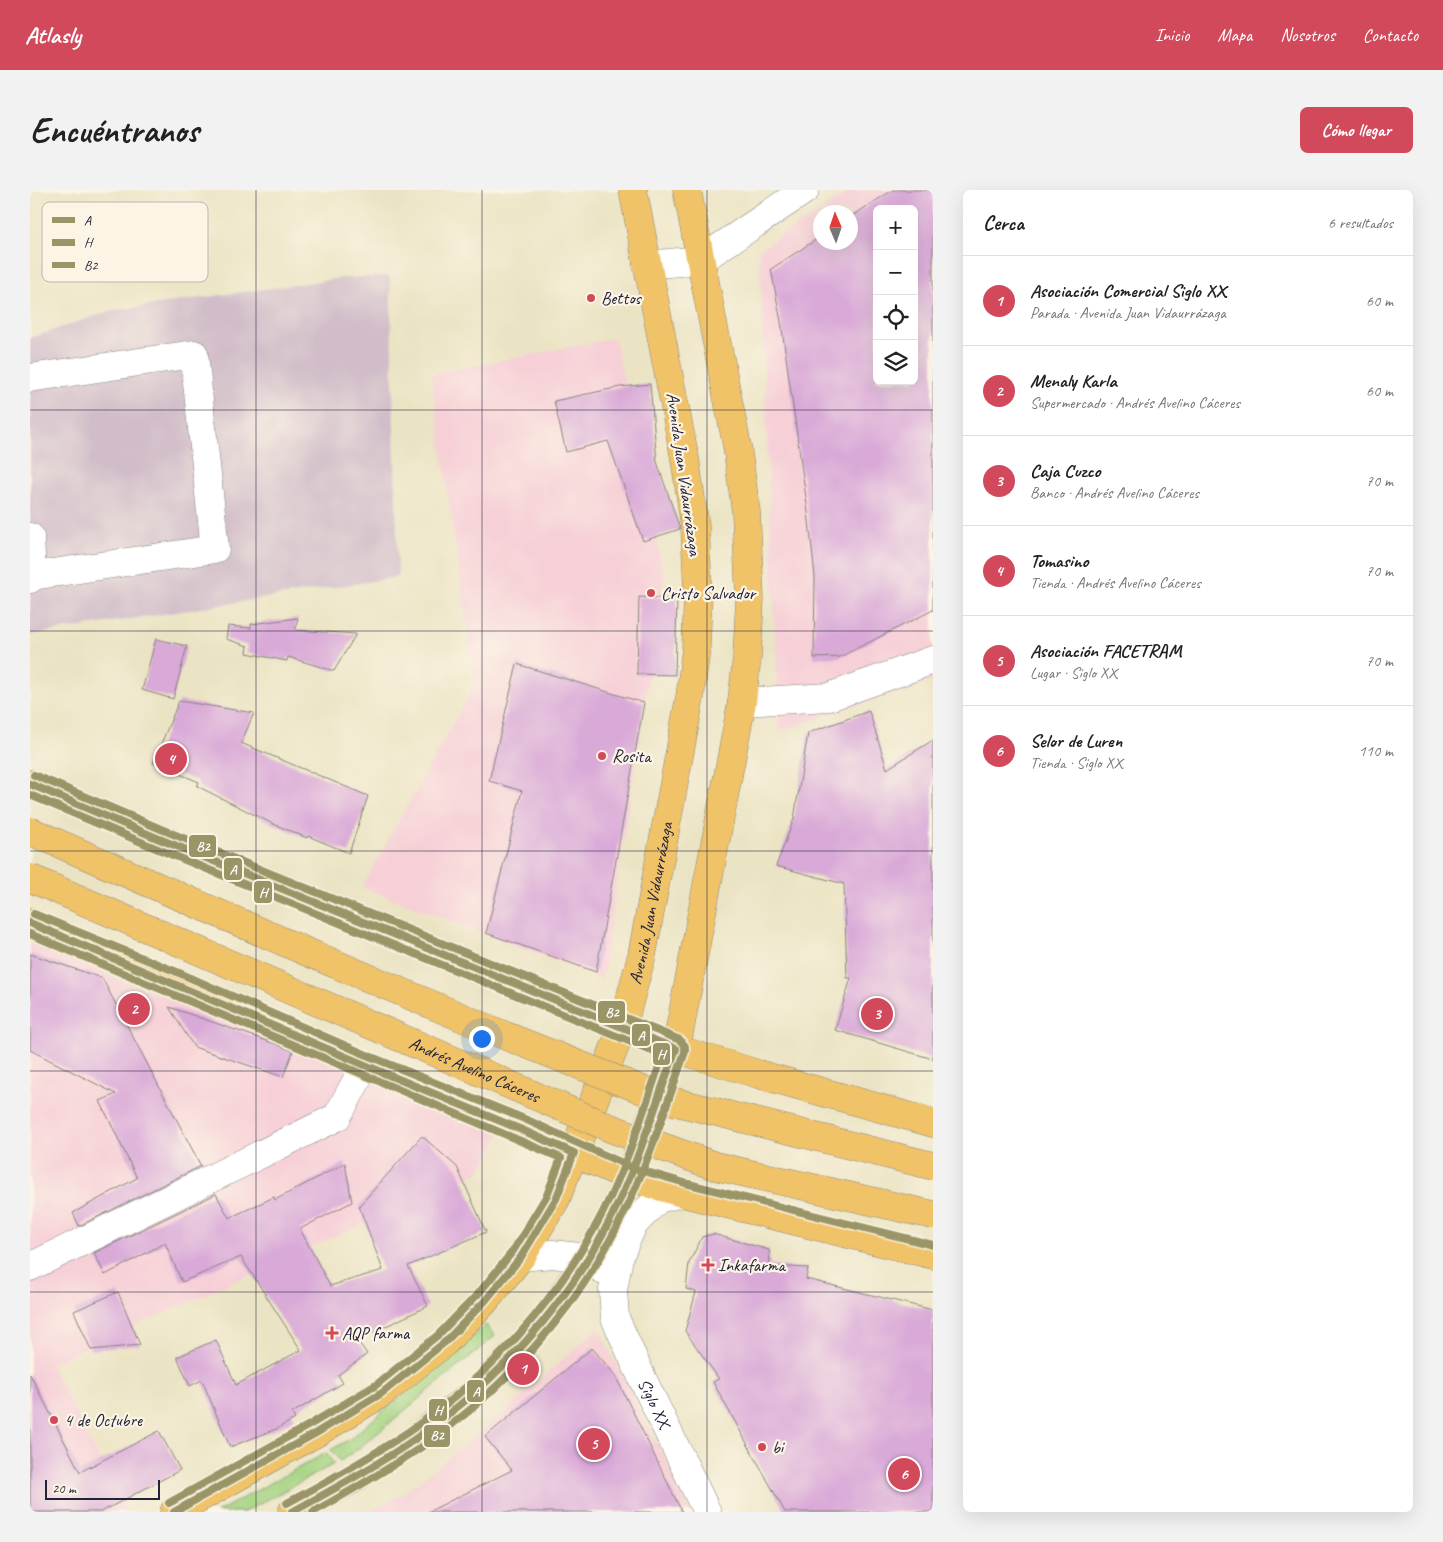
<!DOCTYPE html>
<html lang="es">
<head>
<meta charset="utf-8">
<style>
  body { margin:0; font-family:Caveat,sans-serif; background:#f2f2f2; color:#222 }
  .controls { position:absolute; right:15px; top:15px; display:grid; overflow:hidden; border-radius:8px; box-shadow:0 5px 20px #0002 }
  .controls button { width:45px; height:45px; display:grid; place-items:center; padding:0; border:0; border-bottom:1px solid #e0e0e0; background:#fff; color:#222; font:25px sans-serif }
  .compass { position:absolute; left:783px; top:15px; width:45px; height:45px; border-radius:50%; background:#fff; box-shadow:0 5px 20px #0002; rotate:358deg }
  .scale { position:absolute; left:15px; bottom:12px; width:115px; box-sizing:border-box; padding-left:5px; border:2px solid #22223b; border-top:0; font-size:14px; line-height:18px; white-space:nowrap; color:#22223b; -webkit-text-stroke:4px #fcf5e5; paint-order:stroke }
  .you { position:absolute; left:451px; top:848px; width:18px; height:18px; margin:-12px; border:4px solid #fff; border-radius:50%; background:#1a73e8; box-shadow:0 0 0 8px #1a73e833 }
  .badge { display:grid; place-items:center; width:32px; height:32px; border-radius:50%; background:#d1495b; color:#fff; font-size:16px; font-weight:700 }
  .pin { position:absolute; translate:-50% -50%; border:2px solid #fff; box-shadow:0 1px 5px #0006 }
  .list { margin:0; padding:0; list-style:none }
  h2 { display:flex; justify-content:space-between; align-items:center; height:65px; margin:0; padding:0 20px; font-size:21px }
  h2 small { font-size:16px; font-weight:400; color:#767676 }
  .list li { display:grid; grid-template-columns:32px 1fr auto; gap:15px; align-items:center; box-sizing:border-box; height:90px; padding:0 20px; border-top:1px solid #e0e0e0 }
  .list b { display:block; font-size:19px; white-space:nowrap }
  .list p { margin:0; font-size:16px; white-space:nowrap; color:#767676 }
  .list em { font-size:16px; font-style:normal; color:#767676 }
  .icon { flex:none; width:28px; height:28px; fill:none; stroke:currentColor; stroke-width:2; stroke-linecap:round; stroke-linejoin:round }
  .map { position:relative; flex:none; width:903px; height:1322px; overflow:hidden; border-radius:8px }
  header { display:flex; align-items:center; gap:30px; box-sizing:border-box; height:70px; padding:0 25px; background:#d1495b; color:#fff }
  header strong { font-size:24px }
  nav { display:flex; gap:28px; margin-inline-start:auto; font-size:18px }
  .intro { display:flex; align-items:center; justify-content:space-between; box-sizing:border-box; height:120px; padding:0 30px }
  h1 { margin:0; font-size:35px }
  .button { padding:12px 22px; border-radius:8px; background:#d1495b; color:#fff; font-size:18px; font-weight:700 }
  main { display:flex; gap:30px; padding:0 30px }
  aside { flex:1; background:#fff; border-radius:8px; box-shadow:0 5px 20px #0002 }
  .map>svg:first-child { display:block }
  .built { fill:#f6cfd7; fill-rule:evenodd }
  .industrial { fill:#d1bdc9 }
  .green { fill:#a5d482; stroke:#647b5e }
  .building { fill:#d9a9d8; fill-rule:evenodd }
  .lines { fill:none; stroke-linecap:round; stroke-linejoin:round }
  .minor-casing { stroke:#868380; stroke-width:29 }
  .major-casing { stroke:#868380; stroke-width:29 }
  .highway-casing { stroke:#868380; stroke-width:29 }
  .minor { stroke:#fff; stroke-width:28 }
  .major { stroke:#f0c369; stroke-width:28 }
  .highway { stroke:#f0c369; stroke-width:28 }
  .highway-bridge-casing { stroke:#868380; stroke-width:29; stroke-linecap:butt }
  .highway-bridge { stroke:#f0c369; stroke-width:28 }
  .bus-1-casing { stroke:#fcf5e5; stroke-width:11 }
  .bus-2-casing { stroke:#fcf5e5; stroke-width:11 }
  .bus-3-casing { stroke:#fcf5e5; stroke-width:11 }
  .bus-1 { stroke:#9a9566; stroke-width:8 }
  .bus-2 { stroke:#9a9566; stroke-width:8 }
  .bus-3 { stroke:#9a9566; stroke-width:8 }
  .grid { fill:none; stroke:#22223b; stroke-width:1; stroke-opacity:0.55 }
  .poi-dot { fill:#d1495b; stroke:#fcf5e5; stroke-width:2 }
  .labels { text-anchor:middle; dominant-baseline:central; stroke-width:4.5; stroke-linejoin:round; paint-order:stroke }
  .poi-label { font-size:18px; fill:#22223b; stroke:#fcf5e5; text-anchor:start }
  .street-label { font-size:18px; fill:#22223b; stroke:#fcf5e5 }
  .key { fill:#fcf5e5; stroke:#bbb6b2; stroke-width:1 }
  .key-label { font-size:14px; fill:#22223b }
  .line-badge { stroke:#fcf5e5; stroke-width:2 }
  .badge-label { font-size:14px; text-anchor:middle; font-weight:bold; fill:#fff }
</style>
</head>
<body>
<header>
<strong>Atlasly</strong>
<nav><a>Inicio</a><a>Mapa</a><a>Nosotros</a><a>Contacto</a></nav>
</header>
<div class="intro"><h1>Encuéntranos</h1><a class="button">Cómo llegar</a></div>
<main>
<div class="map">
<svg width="903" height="1322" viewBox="0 0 903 1322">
  <rect width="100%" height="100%" fill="#fcf5e5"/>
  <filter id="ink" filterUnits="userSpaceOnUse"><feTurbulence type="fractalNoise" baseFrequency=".02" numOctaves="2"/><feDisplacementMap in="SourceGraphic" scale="10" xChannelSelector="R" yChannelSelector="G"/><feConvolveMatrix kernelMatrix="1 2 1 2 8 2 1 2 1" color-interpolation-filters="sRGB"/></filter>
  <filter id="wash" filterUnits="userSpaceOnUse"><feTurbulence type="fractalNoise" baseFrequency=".0096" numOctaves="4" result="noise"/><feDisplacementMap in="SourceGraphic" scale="20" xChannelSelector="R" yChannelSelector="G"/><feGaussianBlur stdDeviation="1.12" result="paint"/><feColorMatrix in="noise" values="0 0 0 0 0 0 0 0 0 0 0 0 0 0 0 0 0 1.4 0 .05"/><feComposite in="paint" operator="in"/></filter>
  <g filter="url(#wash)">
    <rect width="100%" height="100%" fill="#ebe4c4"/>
    <g class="built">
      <path d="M 822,0 L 903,0 L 903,490 L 749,541 L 729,60 ZM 847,19 L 884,19 L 884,191 L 847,191 ZM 791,22 L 821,22 L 821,52 L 791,52 Z"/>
      <path d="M 585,148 L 634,386 L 572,789 L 332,697 L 445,494 L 401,184 Z"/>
      <path d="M 0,754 L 474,939 L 449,982 L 20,1174 L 97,1322 L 0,1322 Z"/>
      <path d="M 568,1138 L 662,1322 L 340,1322 L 373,1304 L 477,1220 Z"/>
    </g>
    <path class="industrial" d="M 360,86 L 368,387 L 0,445 L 0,148 L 80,121 L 312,88 Z"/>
    <g class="green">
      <path d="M 456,1135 L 465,1146 L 328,1259 L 310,1271 L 301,1260 L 321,1248 Z"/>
      <path d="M 296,1263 L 304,1274 L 214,1322 L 187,1322 Z"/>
    </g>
    <g id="blocks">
      <g class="building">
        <path d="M 863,0 L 903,0 L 903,420 L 810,467 L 784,468 L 785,387 L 778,322 L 751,132 L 741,79 L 790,47 L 790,52 L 820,52 L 820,27 ZM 847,19 L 884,19 L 884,191 L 847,191 Z"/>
        <path d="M 620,194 L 627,272 L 650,339 L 613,351 L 578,251 L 536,262 L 524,211 L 590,197 Z"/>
        <path d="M 609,407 L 647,409 L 645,485 L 607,484 Z"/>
        <path d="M 268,428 L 265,440 L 326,444 L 304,481 L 258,467 L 257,471 L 217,463 L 218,456 L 196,449 L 198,436 L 221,438 L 221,434 Z"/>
        <path d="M 126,449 L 157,456 L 143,509 L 112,500 Z"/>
        <path d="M 487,474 L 614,513 L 566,782 L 456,743 L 492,601 L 459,591 Z"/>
        <path d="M 149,511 L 224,523 L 211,553 L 338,606 L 319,663 L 278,646 L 277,648 L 241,633 L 167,596 L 169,592 L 123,573 Z"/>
        <path d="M 839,521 L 857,579 L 903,550 L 903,869 L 805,840 L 821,788 L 817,788 L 814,694 L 746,676 L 764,629 L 778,543 Z"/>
        <path d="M 0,764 L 72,788 L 171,976 L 49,1036 L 43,1023 L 107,988 L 70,911 L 86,904 L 0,860 Z"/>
        <path d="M 139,817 L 243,853 L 263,861 L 253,887 L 164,857 Z"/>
        <path d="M 392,946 L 427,977 L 456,1042 L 378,1076 L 398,1116 L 327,1150 L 337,1164 L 308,1185 L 313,1193 L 262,1223 L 265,1229 L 246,1239 L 200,1257 L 172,1190 L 160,1196 L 147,1167 L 186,1150 L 206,1195 L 271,1160 L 211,1067 L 152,1092 L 135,1053 L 75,1085 L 64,1063 L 186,1004 L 199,1028 L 244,1007 L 245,1010 L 315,973 L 322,1012 L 270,1039 L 300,1096 L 353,1080 L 329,1016 Z"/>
        <path d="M 683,1044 L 739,1060 L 740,1076 L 778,1078 L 776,1089 L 903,1120 L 903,1322 L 755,1322 L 683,1192 L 689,1189 L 655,1141 L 666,1102 L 656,1099 L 659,1073 L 672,1047 Z"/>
        <path d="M 88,1102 L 110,1155 L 61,1160 L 44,1121 Z"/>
        <path d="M 562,1158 L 585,1185 L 652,1322 L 398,1322 L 482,1280 L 455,1247 Z"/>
        <path d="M 0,1184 L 50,1282 L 129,1241 L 150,1280 L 71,1322 L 0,1322 Z"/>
      </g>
    </g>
  </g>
  <g filter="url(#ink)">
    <use href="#blocks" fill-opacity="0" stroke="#868380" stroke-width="1"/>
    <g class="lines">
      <defs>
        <g id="minor">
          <path d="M 617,75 L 671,70 L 775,0"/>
          <path d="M 0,188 L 164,164 L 185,359 L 2,386"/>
          <path d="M 0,347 L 2,386 L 0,389"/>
          <path d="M 712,512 L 799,507 L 903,470"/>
          <path id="s1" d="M 652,1003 L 628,1009 L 603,1035 L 589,1067 L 583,1100 L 585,1128 L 613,1190 L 677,1322"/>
          <path d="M 491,1067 L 522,1064 L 558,1068 L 574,1081"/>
          <path d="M 0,1077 L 307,927 L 335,875"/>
        </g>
        <g id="major">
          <path d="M 592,838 L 646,859 L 728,884 L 903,933"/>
          <path d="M 544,963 L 599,987 L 652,1003 L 903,1065"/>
          <path id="s2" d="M 144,1322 L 286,1243 L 352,1203 L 415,1152 L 455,1111 L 491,1067 L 526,1009 L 592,838 L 612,765 L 660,507 L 666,458 L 668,402 L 665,336 L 655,269 L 603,0"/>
          <path d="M 262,1322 L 320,1291 L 386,1248 L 450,1198 L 497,1150 L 521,1121 L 558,1068 L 581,1028 L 599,987 L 646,859 L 712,512 L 717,467 L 720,409 L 716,322 L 707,256 L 657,0"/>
        </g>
        <g id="highway">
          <path d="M 0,594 L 127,648 L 592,838"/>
          <path d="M 0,733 C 112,779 223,828 335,875 C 404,905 476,930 544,963"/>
        </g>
      </defs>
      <use href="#minor" class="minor-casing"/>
      <use href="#major" class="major-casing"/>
      <use href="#highway" class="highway-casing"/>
      <use href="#minor" class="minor"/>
      <use href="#major" class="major"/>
      <use href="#highway" class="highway"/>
      <defs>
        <g id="highway-bridge">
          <path d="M 0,641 L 277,762 L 476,846 L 638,910 L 903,976"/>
          <path id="s3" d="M 0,688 L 580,938 L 685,976 L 903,1025"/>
        </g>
      </defs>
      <use href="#highway-bridge" class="highway-bridge-casing"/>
      <use href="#highway-bridge" class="highway-bridge"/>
      <defs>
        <g id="bus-1">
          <path d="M 0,594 L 127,648 L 646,859 C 625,915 608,974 581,1028 C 536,1117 467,1192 385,1249 C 346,1276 304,1299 262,1322"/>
          <path d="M 0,733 L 361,886 L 492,940 L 544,963 L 526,1009 L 491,1067 L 455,1111 L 415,1152 L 352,1203 L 286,1243 L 144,1322"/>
        </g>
        <g id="bus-2">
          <path d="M 0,605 L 123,657 L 633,865 C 614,918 598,973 572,1024 C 527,1111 459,1187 378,1242 C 339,1268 298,1291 257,1313"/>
          <path d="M 0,744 L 531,968 L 517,1005 L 483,1061 L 448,1104 L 408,1145 L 346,1195 L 281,1234 L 139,1313"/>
        </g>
        <g id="bus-3">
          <path d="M 4,585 L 131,639 L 650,850 L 655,856 L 655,862 C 635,919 617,977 590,1031 C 545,1122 473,1201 390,1258 C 355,1281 319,1302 283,1322"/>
          <path d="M 4,724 L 147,782 L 339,866 L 497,930 L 603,978 L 655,993 L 903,1055"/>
        </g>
      </defs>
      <use href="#bus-1" class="bus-1-casing"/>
      <use href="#bus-2" class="bus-2-casing"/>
      <use href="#bus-3" class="bus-3-casing"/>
      <use href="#bus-1" class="bus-1"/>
      <use href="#bus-2" class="bus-2"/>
      <use href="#bus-3" class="bus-3"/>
    </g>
  </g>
  <path class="grid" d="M 226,0 L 226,1322M 452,0 L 452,1322M 677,0 L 677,1322M 0,220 L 903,220M 0,441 L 903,441M 0,661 L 903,661M 0,881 L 903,881M 0,1102 L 903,1102"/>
  <g class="poi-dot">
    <circle cx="561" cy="108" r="5"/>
    <circle cx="621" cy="403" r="5"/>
    <circle cx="572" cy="566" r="5"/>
    <path d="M675.5 1067.5h5v5h5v5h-5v5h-5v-5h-5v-5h5z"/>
    <path d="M299.5 1135.5h5v5h5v5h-5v5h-5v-5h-5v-5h5z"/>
    <circle cx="24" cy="1230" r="5"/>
    <circle cx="732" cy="1257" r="5"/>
  </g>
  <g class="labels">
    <g class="poi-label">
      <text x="571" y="108">Bettos</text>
      <text x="631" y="403">Cristo Salvador</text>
      <text x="582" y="566">Rosita</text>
      <text x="688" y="1075">Inkafarma</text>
      <text x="312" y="1143">AQP farma</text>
      <text x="34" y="1230">4 de Octubre</text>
      <text x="742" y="1257">bi</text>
    </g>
    <g class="street-label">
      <text transform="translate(654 284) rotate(82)">Avenida Juan Vidaurrázaga</text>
      <text stroke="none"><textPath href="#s2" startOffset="814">Avenida Juan Vidaurrázaga</textPath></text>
      <text stroke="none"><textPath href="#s3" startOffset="484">Andrés Avelino Cáceres</textPath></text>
      <text stroke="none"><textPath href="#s1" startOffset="251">Siglo XX</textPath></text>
    </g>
  </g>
  <rect x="12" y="12" width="166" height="80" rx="8" class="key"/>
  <rect x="22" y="27" width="23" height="6" fill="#9a9566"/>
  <rect x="22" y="49" width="23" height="7" fill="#9a9566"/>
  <rect x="22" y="72" width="23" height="6" fill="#9a9566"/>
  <g class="key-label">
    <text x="54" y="35">A</text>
    <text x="54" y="57">H</text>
    <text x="54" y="80">B2</text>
  </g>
  <g class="line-badge">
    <rect x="158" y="644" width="29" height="24" rx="5" fill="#9a9566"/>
    <rect x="193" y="667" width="20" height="24" rx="5" fill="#9a9566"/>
    <rect x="223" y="690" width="20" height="24" rx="5" fill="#9a9566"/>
    <rect x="567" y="810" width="29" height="24" rx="5" fill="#9a9566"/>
    <rect x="601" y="833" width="20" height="24" rx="5" fill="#9a9566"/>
    <rect x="622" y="852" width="19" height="24" rx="5" fill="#9a9566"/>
    <rect x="436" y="1189" width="19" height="24" rx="5" fill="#9a9566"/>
    <rect x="398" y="1208" width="20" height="24" rx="5" fill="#9a9566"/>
    <rect x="393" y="1234" width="28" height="24" rx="5" fill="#9a9566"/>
  </g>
  <g class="badge-label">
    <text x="173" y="661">B2</text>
    <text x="203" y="684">A</text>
    <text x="233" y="707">H</text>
    <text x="582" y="827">B2</text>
    <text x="611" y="850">A</text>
    <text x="631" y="869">H</text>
    <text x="446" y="1206">A</text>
    <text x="408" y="1225">H</text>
    <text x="407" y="1250">B2</text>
  </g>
</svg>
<div class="controls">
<button>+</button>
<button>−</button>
<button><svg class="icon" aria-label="locate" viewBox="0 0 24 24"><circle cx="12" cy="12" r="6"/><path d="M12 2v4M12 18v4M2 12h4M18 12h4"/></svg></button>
<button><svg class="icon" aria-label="layers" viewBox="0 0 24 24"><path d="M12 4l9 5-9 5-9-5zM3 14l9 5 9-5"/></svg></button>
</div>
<svg class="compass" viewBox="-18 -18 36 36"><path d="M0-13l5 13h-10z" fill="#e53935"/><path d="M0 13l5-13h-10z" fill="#767676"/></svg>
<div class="scale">20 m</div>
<div class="you"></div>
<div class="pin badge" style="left:493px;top:1179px">1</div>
<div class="pin badge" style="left:104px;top:819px">2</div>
<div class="pin badge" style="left:847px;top:824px">3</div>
<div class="pin badge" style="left:141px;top:569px">4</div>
<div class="pin badge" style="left:564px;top:1254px">5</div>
<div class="pin badge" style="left:874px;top:1284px">6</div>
</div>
<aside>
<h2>Cerca<small>6 resultados</small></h2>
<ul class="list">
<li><span class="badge">1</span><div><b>Asociación Comercial Siglo XX</b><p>Parada · Avenida Juan Vidaurrázaga</p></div><em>60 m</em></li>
<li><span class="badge">2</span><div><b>Menaly Karla</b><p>Supermercado · Andrés Avelino Cáceres</p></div><em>60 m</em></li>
<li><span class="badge">3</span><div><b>Caja Cuzco</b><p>Banco · Andrés Avelino Cáceres</p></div><em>70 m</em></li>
<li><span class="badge">4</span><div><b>Tomasino</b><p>Tienda · Andrés Avelino Cáceres</p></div><em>70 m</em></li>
<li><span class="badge">5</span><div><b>Asociación FACETRAM</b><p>Lugar · Siglo XX</p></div><em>70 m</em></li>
<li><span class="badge">6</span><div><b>Selor de Luren</b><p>Tienda · Siglo XX</p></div><em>110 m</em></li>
</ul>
</aside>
</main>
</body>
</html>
